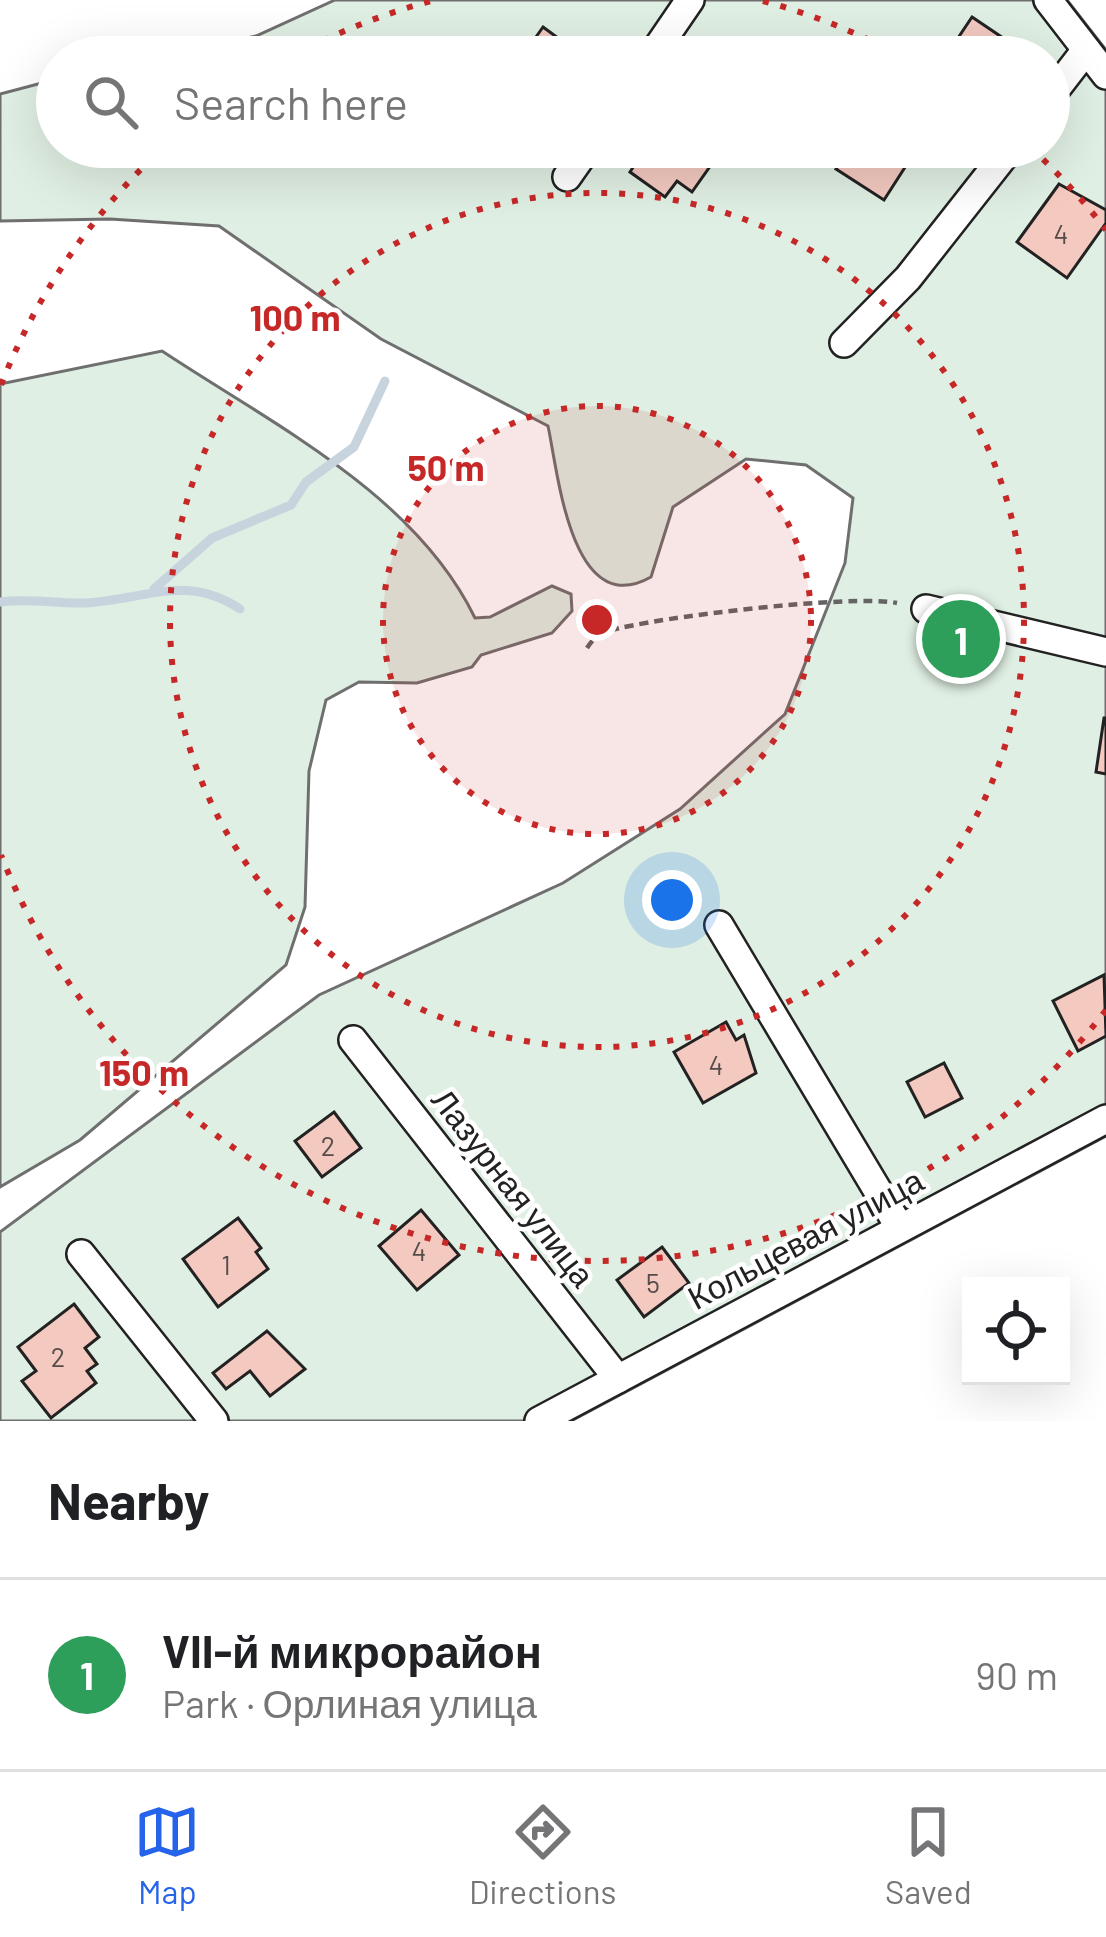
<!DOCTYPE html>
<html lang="en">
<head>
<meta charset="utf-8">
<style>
  body { margin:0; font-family:Barlow,sans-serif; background:#f2f2f2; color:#202124 }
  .controls { position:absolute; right:36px; bottom:36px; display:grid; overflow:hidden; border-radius:0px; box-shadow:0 12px 48px #0002 }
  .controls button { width:108px; height:108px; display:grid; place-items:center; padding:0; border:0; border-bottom:3px solid #e0e0e0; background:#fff; color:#202124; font:60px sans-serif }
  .you { position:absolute; left:672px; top:900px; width:42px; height:42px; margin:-30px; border:9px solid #fff; border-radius:50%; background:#1a73e8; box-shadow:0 0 0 18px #1a73e833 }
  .badge { display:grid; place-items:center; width:78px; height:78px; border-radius:50%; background:#2563eb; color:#fff; font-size:39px; font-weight:700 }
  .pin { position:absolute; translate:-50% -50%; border:6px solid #fff; box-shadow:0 3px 12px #0006 }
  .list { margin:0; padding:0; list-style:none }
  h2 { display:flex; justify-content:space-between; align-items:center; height:156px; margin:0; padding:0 48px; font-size:51px }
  h2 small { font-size:39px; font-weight:400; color:#757577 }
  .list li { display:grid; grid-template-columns:78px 1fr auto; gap:36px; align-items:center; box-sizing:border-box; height:192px; padding:0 48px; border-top:3px solid #e0e0e0 }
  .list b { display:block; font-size:45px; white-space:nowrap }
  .list p { margin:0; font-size:39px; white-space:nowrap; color:#757577 }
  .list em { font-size:39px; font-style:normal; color:#757577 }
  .icon { flex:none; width:66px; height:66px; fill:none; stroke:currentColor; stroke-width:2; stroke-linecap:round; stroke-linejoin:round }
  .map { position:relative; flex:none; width:1106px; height:1421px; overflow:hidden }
  .search { position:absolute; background:#fff; box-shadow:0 12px 48px #0002; left:36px; right:36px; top:36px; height:132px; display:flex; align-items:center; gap:30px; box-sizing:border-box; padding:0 42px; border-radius:66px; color:#757577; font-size:45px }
  .sheet { height:348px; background:#fff }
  nav { display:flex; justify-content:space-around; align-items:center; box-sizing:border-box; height:168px; border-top:3px solid #e0e0e0; background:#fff; font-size:33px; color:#757577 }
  nav a { display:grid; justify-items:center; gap:6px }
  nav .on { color:#2563eb }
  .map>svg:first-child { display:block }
  .green { fill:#e0efe3; stroke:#6f6f6f; stroke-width:3 }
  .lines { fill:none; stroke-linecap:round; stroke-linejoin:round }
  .stream { stroke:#c7d3dd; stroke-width:9 }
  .building { fill:#f3c9c0; stroke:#222; stroke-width:3 }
  .minor-casing { stroke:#222; stroke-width:32 }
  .path { stroke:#646464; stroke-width:4.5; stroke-dasharray:9 6; stroke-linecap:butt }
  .minor { stroke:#fff; stroke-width:27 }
  .ring { fill:none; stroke:#c62828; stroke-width:6; stroke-dasharray:6 12 }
  .labels { text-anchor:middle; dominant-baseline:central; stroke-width:9; stroke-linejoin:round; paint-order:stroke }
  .number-label { font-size:27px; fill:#564c4a }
  .street-label { font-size:33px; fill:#222; stroke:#fff }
  .centre { fill:#c62828; stroke:#fff; stroke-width:6 }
  .ring-label { font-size:36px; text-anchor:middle; font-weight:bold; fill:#c62828; stroke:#fff; stroke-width:9; stroke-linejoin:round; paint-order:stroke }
</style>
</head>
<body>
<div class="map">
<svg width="1106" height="1421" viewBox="0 0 1106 1421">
  <rect width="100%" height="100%" fill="#fff"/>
  <g class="green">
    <path d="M 335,0 L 1067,0 L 1106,50 L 1106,1136 L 571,1421 L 0,1421 L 0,1232 L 319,995 L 563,883 L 680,809 L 785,714 L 845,563 L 853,498 L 806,465 L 746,459 L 673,507 L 651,577 C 571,622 558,472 548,426 L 381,339 L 219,226 L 110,219 L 0,221 L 0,94 L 57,79 L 57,147 L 1049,147 L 1049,57 L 163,57 L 256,36 Z"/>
    <path d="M 162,351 C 272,424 415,494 475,618 L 490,617 L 552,586 L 571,594 L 572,611 L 552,633 L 481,655 L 472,667 L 417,683 L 359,682 L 326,700 L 309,771 L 305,907 L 286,965 L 80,1140 L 0,1187 L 0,384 Z"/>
  </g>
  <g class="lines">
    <g class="stream">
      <path d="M 154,589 L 212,538 L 291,505 L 306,482 L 354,447 L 385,381"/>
      <path d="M 0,602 C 30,598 56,604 85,603 C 144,600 185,573 240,609"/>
    </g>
  </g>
  <g class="building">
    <path d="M 972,17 L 1006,40 L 994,57 L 948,53 Z"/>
    <path d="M 543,27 L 577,52 L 573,57 L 522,57 Z"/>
    <path d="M 707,147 L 718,155 L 692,192 L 677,181 L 665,197 L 630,172 L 646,147 Z"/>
    <path d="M 850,147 L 918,147 L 884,200 L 836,169 Z"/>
    <path d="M 1059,184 L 1106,210 L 1106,223 L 1067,278 L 1017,242 Z"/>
    <path d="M 1104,718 L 1106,718 L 1106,774 L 1096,772 Z"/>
    <path d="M 1104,975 L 1106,1036 L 1078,1051 L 1053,1001 Z"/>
    <path d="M 726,1022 L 736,1040 L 744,1035 L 756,1073 L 703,1103 L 674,1052 Z"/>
    <path d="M 944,1063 L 962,1098 L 925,1117 L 907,1082 Z"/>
    <path d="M 334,1112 L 361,1148 L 322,1177 L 295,1141 Z"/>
    <path d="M 421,1210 L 459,1255 L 417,1290 L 379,1246 Z"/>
    <path d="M 238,1218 L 261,1248 L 256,1252 L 268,1269 L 218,1307 L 183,1259 Z"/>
    <path d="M 662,1247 L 689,1283 L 644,1317 L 617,1280 Z"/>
    <path d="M 74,1304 L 99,1337 L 85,1348 L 97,1364 L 87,1371 L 96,1383 L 51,1418 L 22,1381 L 36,1371 L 18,1347 Z"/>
    <path d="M 267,1331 L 305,1369 L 270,1396 L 250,1371 L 226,1389 L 213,1373 Z"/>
  </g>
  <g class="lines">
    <defs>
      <g id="minor">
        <path d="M 1048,0 L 1106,75"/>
        <path d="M 651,57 L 690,0"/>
        <path d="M 1049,98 L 1086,50"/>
        <path d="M 567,177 L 588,147"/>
        <path d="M 844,343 L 908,278 L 1011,147"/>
        <path d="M 926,609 L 1106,652"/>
        <path d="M 719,925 L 900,1228"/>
        <path d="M 353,1040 L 618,1379"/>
        <path d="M 81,1254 L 214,1421"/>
        <path d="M 539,1421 L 1106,1119"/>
      </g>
    </defs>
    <use href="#minor" class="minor-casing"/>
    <path class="path" d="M 587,648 C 593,639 598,634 608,631 C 656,617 852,594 897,603"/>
    <use href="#minor" class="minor"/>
  </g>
  <circle cx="597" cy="620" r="214" fill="#c62828" fill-opacity=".12"/>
  <g class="ring">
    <circle cx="597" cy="620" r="214"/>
    <circle cx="597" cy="620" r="427"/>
    <path d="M1106 1010A641 641 0 0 1 1 855M1 385A641 641 0 0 1 164 147M291 57A641 641 0 0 1 431 1M763 1A641 641 0 0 1 903 57M1030 147A641 641 0 0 1 1106 230"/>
  </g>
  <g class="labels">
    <g class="number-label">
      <text x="1061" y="233">4</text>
      <text x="716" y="1064">4</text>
      <text x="328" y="1145">2</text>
      <text x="419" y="1250">4</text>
      <text x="226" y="1264">1</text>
      <text x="653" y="1282">5</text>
      <text x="58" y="1356">2</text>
    </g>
    <g class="street-label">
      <text transform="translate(514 1187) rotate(52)">Лазурная улица</text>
      <text transform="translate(805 1238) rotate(-28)">Кольцевая улица</text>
    </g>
  </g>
  <circle cx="597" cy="620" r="18" class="centre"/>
  <g class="ring-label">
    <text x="295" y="331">100 m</text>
    <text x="446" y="481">50 m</text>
    <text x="144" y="1086">150 m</text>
  </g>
</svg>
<div class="controls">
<button><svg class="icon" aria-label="locate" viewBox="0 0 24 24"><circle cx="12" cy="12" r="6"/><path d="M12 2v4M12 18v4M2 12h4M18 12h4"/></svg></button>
</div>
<div class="you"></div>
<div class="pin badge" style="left:961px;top:639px;background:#2e9e5b">1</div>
<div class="search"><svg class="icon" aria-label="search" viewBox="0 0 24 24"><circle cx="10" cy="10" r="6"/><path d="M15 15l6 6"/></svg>Search here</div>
</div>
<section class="sheet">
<h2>Nearby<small></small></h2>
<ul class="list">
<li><span class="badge" style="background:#2e9e5b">1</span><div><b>VII-й микрорайон</b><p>Park · Орлиная улица</p></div><em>90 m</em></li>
</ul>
</section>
<nav>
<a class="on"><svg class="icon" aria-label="map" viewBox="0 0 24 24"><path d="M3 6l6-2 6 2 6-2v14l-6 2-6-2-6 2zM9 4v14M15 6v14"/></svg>Map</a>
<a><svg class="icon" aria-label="directions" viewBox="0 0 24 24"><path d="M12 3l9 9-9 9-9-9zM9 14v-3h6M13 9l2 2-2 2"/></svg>Directions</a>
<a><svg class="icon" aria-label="saved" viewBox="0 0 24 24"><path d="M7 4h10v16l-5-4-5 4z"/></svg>Saved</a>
</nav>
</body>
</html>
